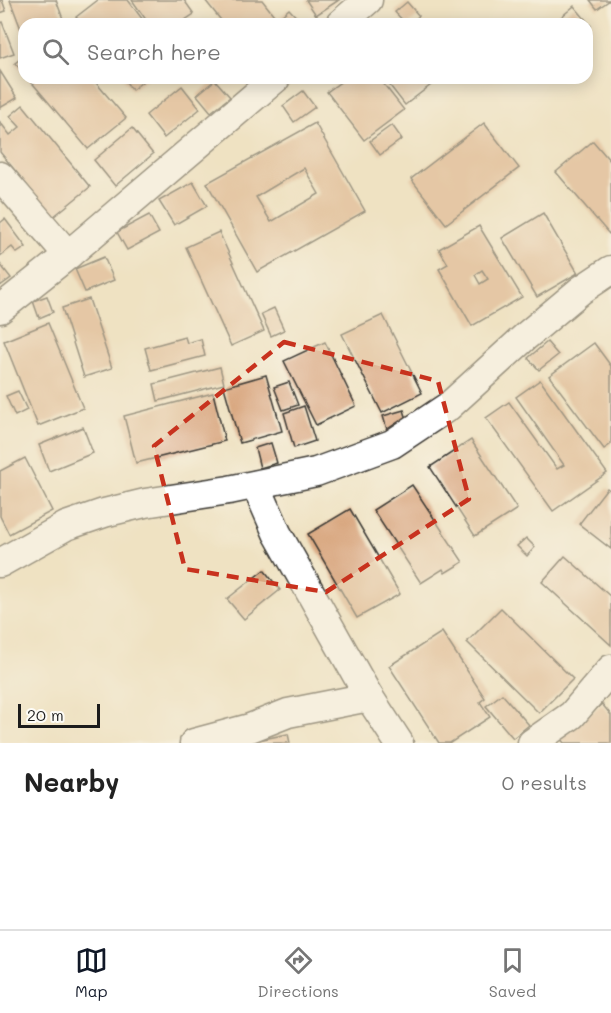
<!DOCTYPE html>
<html lang="en">
<head>
<meta charset="utf-8">
<style>
  body { margin:0; font-family:Mali,sans-serif; background:#f6f6f6; color:#222 }
  .scale { position:absolute; left:18px; bottom:15px; width:82px; box-sizing:border-box; padding-left:6px; border:3px solid #1c1c1c; border-top:0; font-size:16px; line-height:21px; white-space:nowrap; color:#1c1c1c; -webkit-text-stroke:4px #fdfcf7; paint-order:stroke }
  .list { margin:0; padding:0; list-style:none }
  h2 { display:flex; justify-content:space-between; align-items:center; height:78px; margin:0; padding:0 24px; font-size:26px }
  h2 small { font-size:20px; font-weight:400; color:#767676 }
  .icon { flex:none; width:33px; height:33px; fill:none; stroke:currentColor; stroke-width:2; stroke-linecap:round; stroke-linejoin:round }
  .map { position:relative; flex:none; width:611px; height:743px; overflow:hidden }
  .search { position:absolute; background:#fff; box-shadow:0 3px 15px #0003; left:18px; right:18px; top:18px; height:66px; display:flex; align-items:center; gap:15px; box-sizing:border-box; padding:0 21px; border-radius:18px; color:#767676; font-size:22px }
  .sheet { height:186px; background:#fff }
  nav { display:flex; justify-content:space-around; align-items:center; box-sizing:border-box; height:84px; border-top:2px solid #e0e0e0; background:#fff; font-size:16px; color:#767676 }
  nav a { display:grid; justify-items:center; gap:3px }
  nav .on { color:#111827 }
  .map>svg:first-child { display:block }
  .building { fill:#d9a780; fill-rule:evenodd }
  .lines { fill:none; stroke-linecap:round; stroke-linejoin:round }
  .street-casing { stroke:#3c3a35; stroke-width:31 }
  .street { stroke:#fff; stroke-width:28 }
  .marked { fill:none; stroke:#c8321e; stroke-width:4.5; stroke-dasharray:12 8; stroke-linejoin:round }
</style>
</head>
<body>
<div class="map">
<svg width="611" height="743" viewBox="0 0 611 743">
  <rect width="100%" height="100%" fill="#fdfcf7"/>
  <filter id="ink" filterUnits="userSpaceOnUse"><feTurbulence type="fractalNoise" baseFrequency=".0167" numOctaves="2"/><feDisplacementMap in="SourceGraphic" scale="12" xChannelSelector="R" yChannelSelector="G"/><feConvolveMatrix kernelMatrix="1 2 1 2 8 2 1 2 1" color-interpolation-filters="sRGB"/></filter>
  <filter id="wash" filterUnits="userSpaceOnUse"><feTurbulence type="fractalNoise" baseFrequency=".008" numOctaves="4" result="noise"/><feDisplacementMap in="SourceGraphic" scale="24" xChannelSelector="R" yChannelSelector="G"/><feGaussianBlur stdDeviation="1.35" result="paint"/><feColorMatrix in="noise" values="0 0 0 0 0 0 0 0 0 0 0 0 0 0 0 0 0 1.4 0 .05"/><feComposite in="paint" operator="in"/></filter>
  <g filter="url(#wash)">
    <rect width="100%" height="100%" fill="#efe2c2"/>
    <g id="blocks">
      <g class="building">
        <path d="M 0,0 L 2,0 L 6,11 L 0,13 Z"/>
        <path d="M 10,0 L 56,0 L 63,19 L 50,24 L 24,24 L 24,37 Z"/>
        <path d="M 98,0 L 128,0 L 146,24 L 82,24 L 76,17 Z"/>
        <path d="M 132,0 L 184,0 L 194,14 L 179,24 L 149,24 Z"/>
        <path d="M 205,0 L 262,0 L 281,24 L 224,24 Z"/>
        <path d="M 306,0 L 339,0 L 316,15 Z"/>
        <path d="M 590,0 L 610,0 L 597,9 Z"/>
        <path d="M 407,2 L 419,16 L 409,24 L 406,24 L 395,12 Z"/>
        <path d="M 574,6 L 591,26 L 587,29 L 587,24 L 565,24 L 560,18 Z"/>
        <path d="M 289,9 L 303,24 L 283,24 L 279,18 Z"/>
        <path d="M 2,22 L 14,53 L 0,58 L 0,23 Z"/>
        <path d="M 24,56 L 24,73 L 15,63 Z"/>
        <path d="M 0,71 L 17,98 L 0,108 Z"/>
        <path d="M 28,78 L 92,78 L 126,118 L 88,149 Z"/>
        <path d="M 123,78 L 147,78 L 132,90 Z"/>
        <path d="M 346,78 L 379,78 L 404,110 L 364,140 L 327,92 Z"/>
        <path d="M 384,78 L 440,78 L 405,105 Z"/>
        <path d="M 215,80 L 230,97 L 211,112 L 197,95 Z"/>
        <path d="M 182,86 L 200,109 L 164,138 L 146,115 Z"/>
        <path d="M 303,91 L 315,107 L 294,122 L 283,106 Z"/>
        <path d="M 23,105 L 90,187 L 53,217 L 0,152 L 0,122 L 10,135 L 20,127 L 10,116 Z"/>
        <path d="M 315,123 L 365,211 L 257,272 L 207,183 ZM 304,168 L 319,194 L 271,222 L 256,197 Z"/>
        <path d="M 484,123 L 519,168 L 446,224 L 411,179 Z"/>
        <path d="M 392,125 L 402,139 L 380,155 L 370,141 Z"/>
        <path d="M 132,128 L 153,154 L 115,186 L 94,160 Z"/>
        <path d="M 593,141 L 611,162 L 611,232 L 609,234 L 556,172 Z"/>
        <path d="M 193,182 L 207,206 L 174,225 L 159,201 Z"/>
        <path d="M 543,213 L 578,273 L 537,297 L 502,238 Z"/>
        <path d="M 149,215 L 159,233 L 127,250 L 117,232 Z"/>
        <path d="M 5,219 L 26,247 L 17,253 L 12,247 L 0,256 L 0,223 Z"/>
        <path d="M 479,226 L 522,297 L 472,326 L 439,269 L 448,264 L 439,249 ZM 482,270 L 488,279 L 480,284 L 475,275 Z"/>
        <path d="M 219,232 L 264,331 L 231,346 L 186,247 Z"/>
        <path d="M 104,257 L 114,280 L 85,292 L 75,269 Z"/>
        <path d="M 0,264 L 11,278 L 0,286 Z"/>
        <path d="M 47,296 L 53,312 L 39,318 L 33,301 Z"/>
        <path d="M 89,299 L 112,368 L 84,377 L 62,308 Z"/>
        <path d="M 274,308 L 284,330 L 271,336 L 261,314 Z"/>
        <path d="M 383,315 L 422,393 L 382,413 L 342,334 Z"/>
        <path d="M 48,323 L 83,408 L 38,426 L 4,341 Z"/>
        <path d="M 185,337 L 187,343 L 201,339 L 205,356 L 151,370 L 145,348 Z"/>
        <path d="M 325,342 L 356,406 L 316,425 L 284,361 Z"/>
        <path d="M 547,342 L 558,355 L 539,370 L 528,358 Z"/>
        <path d="M 594,343 L 611,366 L 611,444 L 604,449 L 549,376 Z"/>
        <path d="M 220,367 L 224,384 L 158,401 L 154,384 Z"/>
        <path d="M 266,375 L 282,431 L 240,443 L 224,387 Z"/>
        <path d="M 540,380 L 607,473 L 553,511 L 486,418 L 509,402 L 557,469 L 564,465 L 516,397 Z"/>
        <path d="M 289,382 L 298,405 L 283,410 L 274,387 Z"/>
        <path d="M 18,391 L 27,410 L 15,416 L 6,396 Z"/>
        <path d="M 213,393 L 225,441 L 136,463 L 124,416 Z"/>
        <path d="M 304,406 L 315,441 L 294,448 L 284,413 Z"/>
        <path d="M 404,410 L 409,426 L 388,433 L 383,416 Z"/>
        <path d="M 83,427 L 93,453 L 49,471 L 39,445 Z"/>
        <path d="M 471,440 L 517,509 L 475,536 L 430,467 Z"/>
        <path d="M 271,443 L 277,463 L 260,468 L 255,448 Z"/>
        <path d="M 25,458 L 52,511 L 9,534 L 0,516 L 0,471 Z"/>
        <path d="M 412,485 L 463,562 L 445,573 L 443,569 L 421,583 L 373,510 Z"/>
        <path d="M 607,488 L 611,491 L 611,549 L 579,524 Z"/>
        <path d="M 350,509 L 400,594 L 357,618 L 308,534 Z"/>
        <path d="M 526,538 L 535,547 L 527,556 L 517,546 Z"/>
        <path d="M 565,556 L 611,597 L 611,645 L 542,582 Z"/>
        <path d="M 264,570 L 280,590 L 244,619 L 227,599 Z"/>
        <path d="M 501,608 L 573,679 L 539,713 L 467,642 Z"/>
        <path d="M 442,632 L 485,698 L 480,702 L 490,717 L 450,743 L 439,743 L 389,666 Z"/>
        <path d="M 502,694 L 529,725 L 513,738 L 486,706 Z"/>
        <path d="M 602,704 L 611,715 L 611,743 L 564,743 L 560,738 Z"/>
        <path d="M 288,734 L 290,743 L 249,743 L 249,742 Z"/>
      </g>
    </g>
  </g>
  <g filter="url(#ink)">
    <use href="#blocks" fill-opacity="0" stroke="#3c3a35" stroke-width="1.5"/>
    <g class="lines">
      <defs>
        <g id="street">
          <path d="M 340,24 L 368,0"/>
          <path d="M 0,176 L 68,255"/>
          <path d="M 0,309 L 68,255 L 276,78"/>
          <path d="M 256,485 L 277,533 L 369,697 L 399,743"/>
          <path d="M 0,563 L 66,526 L 104,513 L 145,503 L 229,490 L 316,472 L 392,444 L 449,406 L 526,336 L 581,290 L 611,270"/>
          <path d="M 194,743 L 250,728 L 288,713 L 369,697"/>
          <path d="M 532,743 L 572,715 L 611,669"/>
        </g>
      </defs>
      <use href="#street" class="street-casing"/>
      <use href="#street" class="street"/>
    </g>
  </g>
  <path d="M0 0H611V743H0ZM 284,342 L 438,381 L 469,499 L 326,592 L 185,569 L 154,446 Z" fill="#efe2c2" fill-opacity=".55" fill-rule="evenodd"/>
  <path class="marked" d="M 284,342 L 438,381 L 469,499 L 326,592 L 185,569 L 154,446 Z"/>
</svg>
<div class="scale">20 m</div>
<div class="search"><svg class="icon" aria-label="search" viewBox="0 0 24 24"><circle cx="10" cy="10" r="6"/><path d="M15 15l6 6"/></svg>Search here</div>
</div>
<section class="sheet">
<h2>Nearby<small>0 results</small></h2>
<ul class="list">
</ul>
</section>
<nav>
<a class="on"><svg class="icon" aria-label="map" viewBox="0 0 24 24"><path d="M3 6l6-2 6 2 6-2v14l-6 2-6-2-6 2zM9 4v14M15 6v14"/></svg>Map</a>
<a><svg class="icon" aria-label="directions" viewBox="0 0 24 24"><path d="M12 3l9 9-9 9-9-9zM9 14v-3h6M13 9l2 2-2 2"/></svg>Directions</a>
<a><svg class="icon" aria-label="saved" viewBox="0 0 24 24"><path d="M7 4h10v16l-5-4-5 4z"/></svg>Saved</a>
</nav>
</body>
</html>
